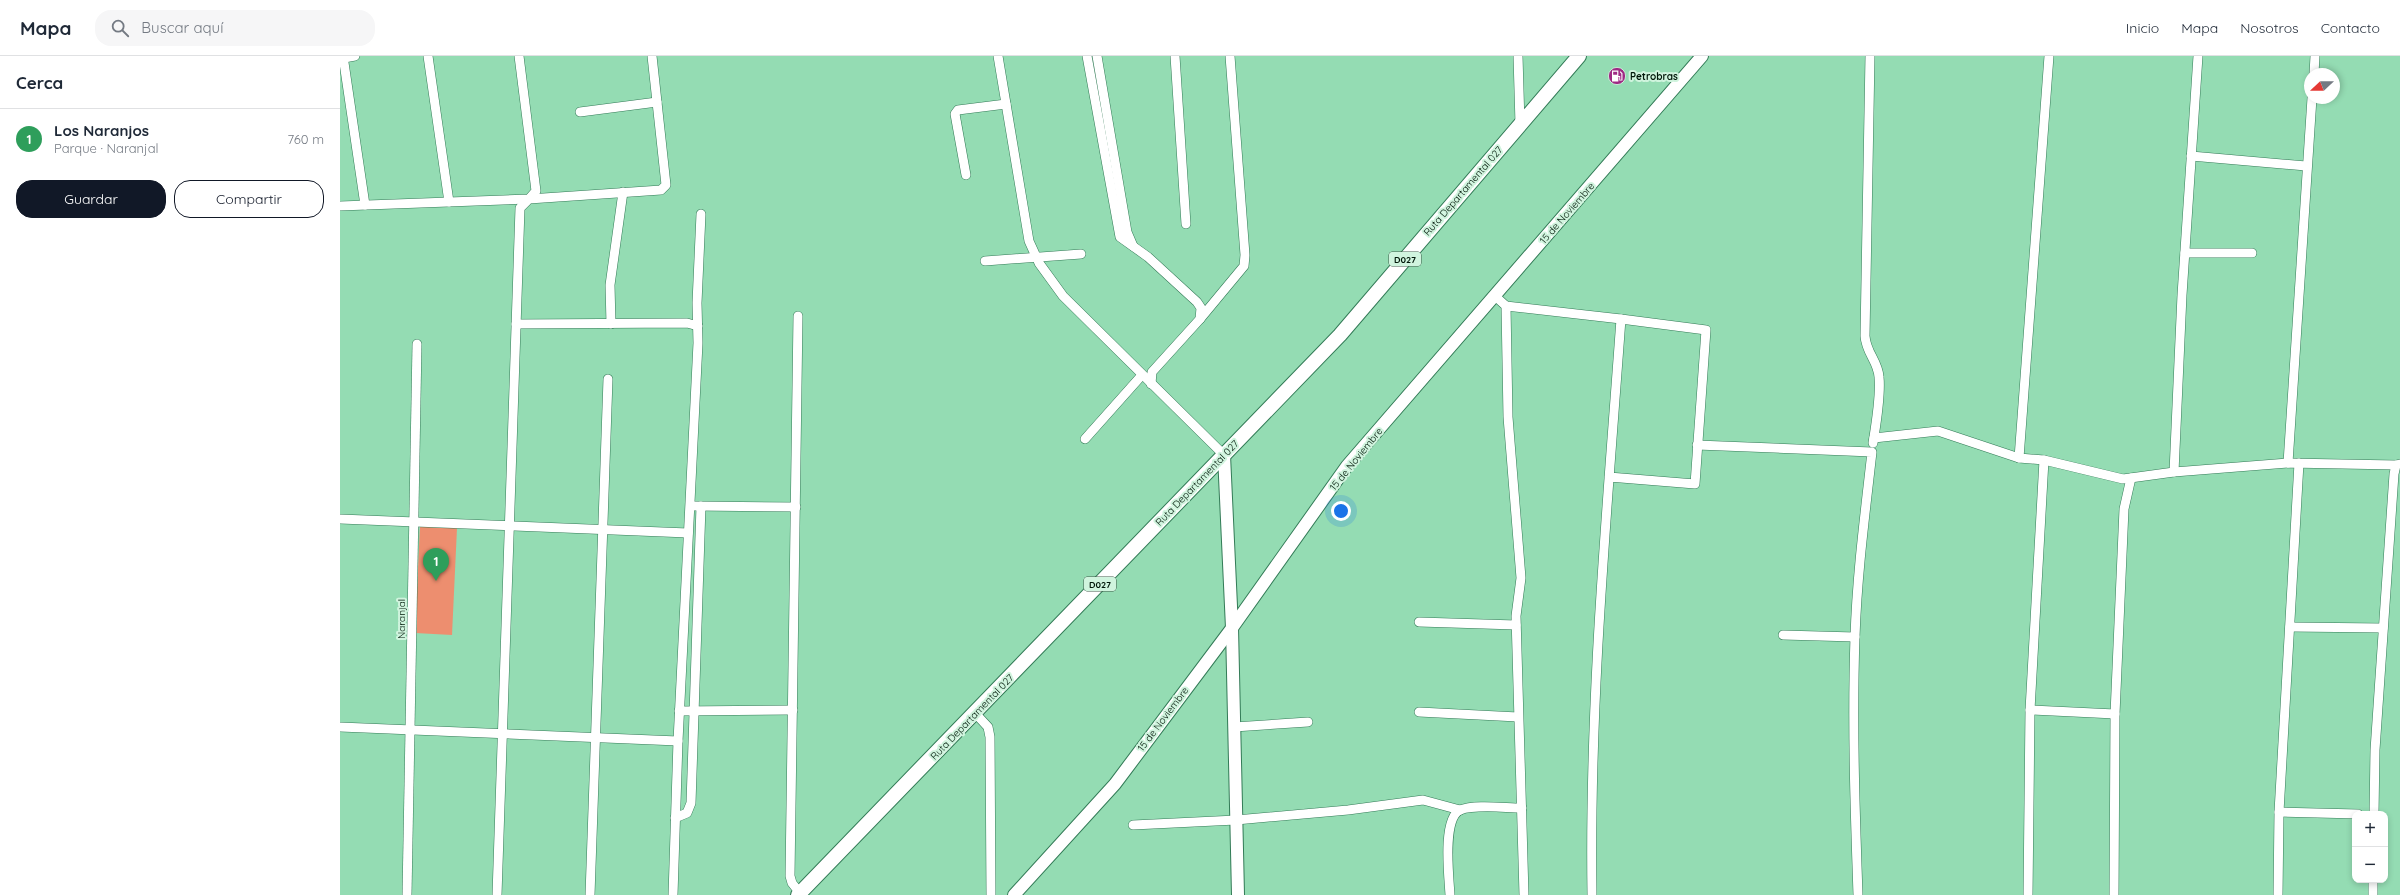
<!DOCTYPE html>
<html lang="es">
<head>
<meta charset="utf-8">
<style>
  body { margin:0; font-family:Quicksand,sans-serif; background:#f6f6f7; color:#1f2937 }
  .controls { position:absolute; right:12px; bottom:12px; display:grid; overflow:hidden; border-radius:8px; box-shadow:0 2px 6px #0003 }
  .controls button { width:36px; height:36px; display:grid; place-items:center; padding:0; border:0; border-bottom:1px solid #e0e1e3; background:#fff; color:#1f2937; font:20px sans-serif }
  .compass { position:absolute; left:1964px; top:12px; width:36px; height:36px; border-radius:50%; background:#fff; box-shadow:0 2px 6px #0003; rotate:248deg }
  .you { position:absolute; left:1001px; top:455px; width:14px; height:14px; margin:-10px; border:3px solid #fff; border-radius:50%; background:#1a73e8; box-shadow:0 0 0 6px #1a73e833 }
  .badge { display:grid; place-items:center; width:26px; height:26px; border-radius:50%; background:#111827; color:#fff; font-size:13px; font-weight:700 }
  .pin { position:absolute; translate:-50% -33px; filter:drop-shadow(0 1px 2px #0008) }
  .pin::after { content:''; position:absolute; top:21px; width:14px; height:12px; background:inherit; clip-path:polygon(0 0,100% 0,50% 100%) }
  .list { margin:0; padding:0; list-style:none }
  h2 { display:flex; justify-content:space-between; align-items:center; height:52px; margin:0; padding:0 16px; font-size:17px }
  h2 small { font-size:13px; font-weight:400; color:#747a83 }
  .list li { display:grid; grid-template-columns:26px 1fr auto; gap:12px; align-items:center; box-sizing:border-box; height:60px; padding:0 16px; border-top:1px solid #e0e1e3 }
  .list b { display:block; font-size:15px; white-space:nowrap }
  .list p { margin:0; font-size:13px; white-space:nowrap; color:#747a83 }
  .list em { font-size:13px; font-style:normal; color:#747a83 }
  .actions { display:flex; gap:8px; padding:12px 16px }
  .actions a { flex:1; padding:9px 0; border:1px solid #111827; border-radius:16px; text-align:center; font-size:14px; color:#111827 }
  .actions .main { background:#111827; color:#fff }
  .icon { flex:none; width:22px; height:22px; fill:none; stroke:currentColor; stroke-width:2; stroke-linecap:round; stroke-linejoin:round }
  .map { position:relative; flex:none; width:2060px; height:839px; overflow:hidden }
  header { display:flex; align-items:center; gap:24px; box-sizing:border-box; height:56px; padding:0 20px; background:#fff; border-bottom:1px solid #e0e1e3 }
  header strong { font-size:19px }
  nav { display:flex; gap:22px; margin-inline-start:auto; font-size:14px }
  .search { width:280px; height:36px; background:#f6f6f7; display:flex; align-items:center; gap:10px; box-sizing:border-box; padding:0 14px; border-radius:16px; color:#747a83; font-size:15px }
  main { display:flex }
  aside { flex:1; background:#fff }
  .map>svg:first-child { display:block }
  .green { fill:#ed8e6f }
  .lines { fill:none; stroke-linecap:round; stroke-linejoin:round }
  .street-casing { stroke:#337b57; stroke-width:10 }
  .secondary-casing { stroke:#337b57; stroke-width:14 }
  .primary-casing { stroke:#337b57; stroke-width:16 }
  .street { stroke:#fff; stroke-width:9 }
  .secondary { stroke:#fff; stroke-width:12 }
  .primary { stroke:#fff; stroke-width:14 }
  .labels { text-anchor:middle; dominant-baseline:central; stroke-width:4; stroke-linejoin:round; paint-order:stroke }
  .shield { fill:#d0f4de; stroke:#3e5949; stroke-width:1 }
  .shield-label { font-size:9px; font-weight:bold; fill:#001709 }
  .poi-label { font-size:10px; font-weight:bold; fill:#001709; stroke:#d0f4de; text-anchor:start }
  .street-label { font-size:10px; fill:#001709; stroke:#d0f4de }
</style>
</head>
<body>
<header>
<strong>Mapa</strong>
<div class="search"><svg class="icon" aria-label="search" viewBox="0 0 24 24"><circle cx="10" cy="10" r="6"/><path d="M15 15l6 6"/></svg>Buscar aquí</div>
<nav><a>Inicio</a><a>Mapa</a><a>Nosotros</a><a>Contacto</a></nav>
</header>
<main>
<aside>
<h2>Cerca<small></small></h2>
<ul class="list">
<li><span class="badge" style="background:#2e9e5b">1</span><div><b>Los Naranjos</b><p>Parque · Naranjal</p></div><em>760 m</em></li>
</ul>
<div class="actions"><a class="main">Guardar</a><a>Compartir</a></div>
</aside>
<div class="map">
<svg width="2060" height="839" viewBox="0 0 2060 839">
  <rect width="100%" height="100%" fill="#94dcb3"/>
  <path class="green" d="M 80,470 L 117,472 L 112,579 L 75,577 Z"/>
  <g class="lines">
    <defs>
      <g id="street">
        <path d="M 3,0 L 25,149"/>
        <path d="M 88,0 L 109,146"/>
        <path d="M 658,0 L 689,185 L 699,207 L 723,240 L 884,399"/>
        <path d="M 747,0 L 780,181 L 808,201 L 857,246 L 861,252 L 860,263 L 812,316 L 811,328"/>
        <path d="M 757,0 L 787,176 L 793,190"/>
        <path d="M 835,0 L 846,168"/>
        <path d="M 1178,0 L 1180,68"/>
        <path d="M 1530,0 L 1525,280 C 1526,297 1538,305 1539,321 C 1541,340 1536,368 1533,387"/>
        <path d="M 4,2 L 15,0"/>
        <path d="M 1974,18 L 1975,0"/>
        <path d="M 240,56 L 317,46"/>
        <path d="M 1851,100 L 1966,110"/>
        <path d="M 626,119 L 615,58 L 618,54 L 666,48"/>
        <path d="M 0,150 L 189,143 L 196,135 L 179,0"/>
        <path d="M 1845,197 L 1912,197"/>
        <path d="M 645,205 L 741,198"/>
        <path d="M 1155,240 L 1166,250 L 1168,361 L 1181,522 L 1176,560 L 1184,839"/>
        <path d="M 1166,250 L 1281,263"/>
        <path d="M 458,260 L 450,820 L 452,827 L 460,837"/>
        <path d="M 860,263 L 904,210 L 905,199 L 890,0"/>
        <path d="M 176,268 L 347,267 L 358,270"/>
        <path d="M 271,268 L 270,229 L 283,136"/>
        <path d="M 1534,382 L 1598,375 L 1679,402 L 1704,404 L 1783,423 L 1834,416 L 1948,407 L 2056,409"/>
        <path d="M 745,383 L 802,319"/>
        <path d="M 1357,389 L 1532,396 C 1525,458 1517,519 1515,581 C 1512,667 1515,753 1518,839"/>
        <path d="M 1679,402 L 1709,0"/>
        <path d="M 1948,407 L 1972,42"/>
        <path d="M 1834,416 L 1842,239 L 1858,0"/>
        <path d="M 355,450 L 456,451"/>
        <path d="M 0,463 L 348,477"/>
        <path d="M 1079,566 L 1176,569"/>
        <path d="M 1950,571 L 2043,572"/>
        <path d="M 1443,579 L 1515,581"/>
        <path d="M 1690,654 L 1775,658"/>
        <path d="M 339,655 L 453,654"/>
        <path d="M 1079,656 L 1178,661"/>
        <path d="M 635,657 L 648,671 L 650,681 L 651,839"/>
        <path d="M 0,671 L 338,685"/>
        <path d="M 894,671 L 968,666"/>
        <path d="M 1939,756 L 2018,758"/>
        <path d="M 2034,758 L 2035,694 L 2054,418 L 2056,409 L 2060,408"/>
        <path d="M 335,762 L 347,757 L 351,747 L 361,450"/>
        <path d="M 793,769 L 896,764 L 1008,754 L 1083,744 L 1120,754"/>
        <path d="M 67,839 L 77,288"/>
        <path d="M 157,839 L 180,152 L 189,143 L 321,134 L 326,129 L 312,0"/>
        <path d="M 250,839 L 268,323"/>
        <path d="M 333,839 L 338,685 L 358,287 L 357,247 L 361,158"/>
        <path d="M 1110,839 C 1109,821 1102,763 1120,754 C 1135,748 1165,752 1182,752"/>
        <path d="M 1252,839 C 1249,647 1267,455 1281,263 L 1366,274 L 1355,428 L 1269,421"/>
        <path d="M 1688,839 L 1690,654 L 1704,404"/>
        <path d="M 1774,839 L 1775,658 L 1784,453 L 1791,422"/>
        <path d="M 1938,839 L 1939,756 L 1959,407"/>
        <path d="M 2033,839 L 2033,824"/>
      </g>
      <g id="secondary">
        <path d="M 884,399 L 892,572 L 898,839"/>
        <path d="M 674,839 L 775,728 L 892,572 L 1007,410 L 1362,0"/>
      </g>
      <path id="primary" d="M 458,839 L 1000,279 L 1239,0"/>
    </defs>
    <use href="#street" class="street-casing"/>
    <use href="#secondary" class="secondary-casing"/>
    <use href="#primary" class="primary-casing"/>
    <use href="#street" class="street"/>
    <use href="#secondary" class="secondary"/>
    <use href="#primary" class="primary"/>
  </g>
  <defs>
    <symbol id="fuel-disc" viewBox="-11 -11 22 22"><circle r="9.5" fill="#9f2a84" stroke="#d0f4de"/><path d="M-5.5-6h7V0h2V4h1.3V-2.5L3-4.5l.8-.8L6-3V5H2.5V1h-1V6h-7ZM-4.2-4.7v3.2H.2V-4.7Z" fill="#fff"/></symbol>
  </defs>
  <g fill-rule="evenodd">
    <use href="#fuel-disc" x="1267" y="10" width="20" height="20"/>
  </g>
  <g class="labels">
    <g class="shield">
      <rect x="1049" y="196" width="32" height="14" rx="3"/>
      <rect x="744" y="521" width="32" height="14" rx="3"/>
    </g>
    <g class="shield-label">
      <text x="1065" y="203">D027</text>
      <text x="760" y="528">D027</text>
    </g>
    <g class="poi-label">
      <text x="1290" y="20">Petrobras</text>
    </g>
    <g class="street-label">
      <text transform="translate(1123 135) rotate(-49)">Ruta Departamental 027</text>
      <text transform="translate(1227 157) rotate(-49)">15 de Noviembre</text>
      <text transform="translate(1016 403) rotate(-51)">15 de Noviembre</text>
      <text transform="translate(857 427) rotate(-46)">Ruta Departamental 027</text>
      <text transform="translate(61 563) rotate(-90)">Naranjal</text>
      <text transform="translate(632 661) rotate(-46)">Ruta Departamental 027</text>
      <text transform="translate(823 663) rotate(-53)">15 de Noviembre</text>
    </g>
  </g>
</svg>
<div class="controls">
<button>+</button>
<button>−</button>
</div>
<svg class="compass" viewBox="-18 -18 36 36"><path d="M0-13l5 13h-10z" fill="#e53935"/><path d="M0 13l5-13h-10z" fill="#747a83"/></svg>
<div class="you"></div>
<div class="pin badge" style="left:96px;top:525px;background:#2e9e5b">1</div>
</div>
</main>
</body>
</html>
